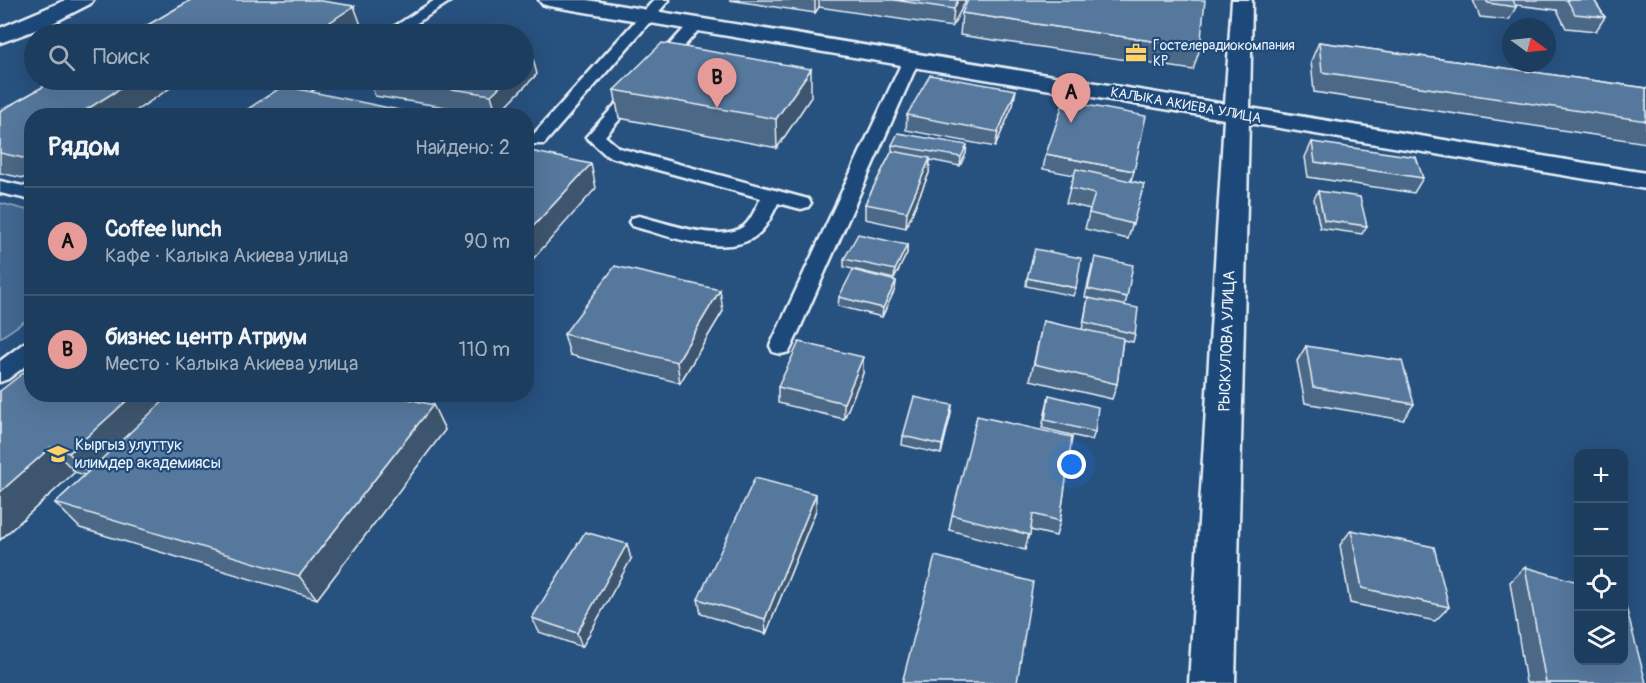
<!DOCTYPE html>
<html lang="ru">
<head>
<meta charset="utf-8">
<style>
  body { margin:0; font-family:Pangolin,sans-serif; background:#254465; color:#f1f3f6 }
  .controls { position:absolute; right:18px; bottom:18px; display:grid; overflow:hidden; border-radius:12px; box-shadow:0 6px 24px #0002 }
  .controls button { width:54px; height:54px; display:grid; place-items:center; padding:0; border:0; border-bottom:2px solid #3b5674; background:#1d3d5f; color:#f1f3f6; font:30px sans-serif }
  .compass { position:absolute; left:1502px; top:18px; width:54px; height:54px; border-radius:50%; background:#1d3d5f; box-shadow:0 6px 24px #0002; rotate:105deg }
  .you { position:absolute; left:1072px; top:465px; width:21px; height:21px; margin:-15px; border:4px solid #fff; border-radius:50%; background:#1a73e8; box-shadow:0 0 0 9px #1a73e833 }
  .badge { display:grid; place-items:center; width:39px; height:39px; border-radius:50%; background:#e69b98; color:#111; font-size:20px; font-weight:700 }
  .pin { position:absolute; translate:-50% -50px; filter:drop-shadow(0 2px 3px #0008) }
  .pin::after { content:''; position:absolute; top:32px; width:21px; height:18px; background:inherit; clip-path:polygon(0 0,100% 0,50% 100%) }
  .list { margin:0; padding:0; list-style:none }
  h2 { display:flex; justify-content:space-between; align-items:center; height:78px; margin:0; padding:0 24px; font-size:26px }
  h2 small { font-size:20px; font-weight:400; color:#a0aebd }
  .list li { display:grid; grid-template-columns:39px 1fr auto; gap:18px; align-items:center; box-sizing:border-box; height:108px; padding:0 24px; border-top:2px solid #3b5674 }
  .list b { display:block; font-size:22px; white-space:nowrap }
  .list p { margin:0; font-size:20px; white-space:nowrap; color:#a0aebd }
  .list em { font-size:20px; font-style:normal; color:#a0aebd }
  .icon { flex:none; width:33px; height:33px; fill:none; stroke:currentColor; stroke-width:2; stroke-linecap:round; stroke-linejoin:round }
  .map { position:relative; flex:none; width:1646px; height:683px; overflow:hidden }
  .search { position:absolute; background:#1d3d5f; box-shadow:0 6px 24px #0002; left:24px; top:24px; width:510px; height:66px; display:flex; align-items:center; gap:15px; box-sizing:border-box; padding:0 21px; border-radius:33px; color:#a0aebd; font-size:22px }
  .panel { position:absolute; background:#1d3d5f; box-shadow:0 6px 24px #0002; left:24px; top:108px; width:510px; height:294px; border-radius:24px }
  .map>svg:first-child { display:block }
  .green { fill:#436891; stroke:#96acc4; stroke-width:1.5 }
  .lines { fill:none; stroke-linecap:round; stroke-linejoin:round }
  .service-casing { stroke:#e8f1f8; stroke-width:5 }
  .tertiary-casing { stroke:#e8f1f8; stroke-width:5 }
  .primary-casing { stroke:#e8f1f8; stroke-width:5 }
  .service { fill:#1f4a7a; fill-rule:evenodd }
  .tertiary { fill:#1f4a7a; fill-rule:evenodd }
  .primary { fill:#1f4a7a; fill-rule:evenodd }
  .wall { fill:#4b6787; stroke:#e8f1f8; stroke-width:1.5 }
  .shaded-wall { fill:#3d546e; stroke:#e8f1f8; stroke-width:1.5 }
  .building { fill:#57789d; stroke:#e8f1f8; stroke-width:1.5 }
  .labels { text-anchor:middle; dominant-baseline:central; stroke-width:4.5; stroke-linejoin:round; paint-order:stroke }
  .far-poi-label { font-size:14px; fill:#e8f1f8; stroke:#1f4a7a; text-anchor:start }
  .far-street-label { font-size:14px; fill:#e8f1f8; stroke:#1f4a7a }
  .street-label { font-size:16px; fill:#e8f1f8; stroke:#1f4a7a }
  .poi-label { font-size:16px; fill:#e8f1f8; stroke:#1f4a7a; text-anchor:start }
</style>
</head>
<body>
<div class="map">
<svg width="1646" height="683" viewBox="0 0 1646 683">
  <rect width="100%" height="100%" fill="#27517f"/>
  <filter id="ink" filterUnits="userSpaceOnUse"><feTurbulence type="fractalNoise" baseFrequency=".0167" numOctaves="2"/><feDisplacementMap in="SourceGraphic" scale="12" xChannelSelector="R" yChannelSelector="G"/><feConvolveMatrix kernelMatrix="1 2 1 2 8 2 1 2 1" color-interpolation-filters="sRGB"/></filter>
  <g filter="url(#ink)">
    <path class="green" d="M 0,203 L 31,211 L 32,316 L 0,338 Z"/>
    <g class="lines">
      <defs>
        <g id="service">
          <path d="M 435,0 L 452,0 L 400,34 L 383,34 Z"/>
          <path d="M 654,0 L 669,0 L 544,144 L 532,144 L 529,140 L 532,136 Z"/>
          <path d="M 696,20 L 703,24 L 701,27 L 605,136 L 619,148 L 808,199 L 811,203 L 808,207 L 801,209 L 778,203 C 773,213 767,227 758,234 C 730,260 665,235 632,226 L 629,222 L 632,218 L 639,216 C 664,222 722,244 744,226 C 752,219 756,207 761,198 L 607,156 L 586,137 L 691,21 Z"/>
          <path d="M 911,55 L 919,60 L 792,346 L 789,352 L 781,354 L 773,352 L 770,346 L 903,60 Z"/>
          <path d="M 308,80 L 326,80 L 273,116 L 252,116 Z"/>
          <path d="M 0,181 L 32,188 L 32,200 L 0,193 Z"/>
          <path d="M 32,341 L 32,361 L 8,379 L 0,382 L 0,361 L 24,343 Z"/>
        </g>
        <path id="tertiary" d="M 539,0 L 587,0 L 1225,104 L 1232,0 L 1252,0 L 1250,108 L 1646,173 L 1646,189 L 1249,123 L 1235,683 L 1189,683 L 1224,119 L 549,6 L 542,4 Z"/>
        <path id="primary" d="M 66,0 L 93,0 L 90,4 L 49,25 L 0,43 L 0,28 Z"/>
      </defs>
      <use href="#service" class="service-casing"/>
      <use href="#tertiary" class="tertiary-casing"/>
      <use href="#primary" class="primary-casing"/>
      <use href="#service" class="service"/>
      <use href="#tertiary" class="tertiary"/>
      <use href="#primary" class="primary"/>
    </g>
    <g class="wall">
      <path d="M 191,0 L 362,28 L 353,34 L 132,34 Z"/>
      <path d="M 729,0 L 966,0 L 952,27 L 819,7 L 815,13 Z"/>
      <path d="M 1473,0 L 1594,0 L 1605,17 L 1596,31 L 1566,28 L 1557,10 L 1516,5 L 1516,7 L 1509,20 L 1480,17 Z"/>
      <path d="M 962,13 L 1200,48 L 1193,70 L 960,35 Z"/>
      <path d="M 1319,42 L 1646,88 L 1646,143 L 1314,92 L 1311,61 Z"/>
      <path d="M 537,74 L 497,115 L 375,96 L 369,80 L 524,80 Z"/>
      <path d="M 55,80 L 182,80 L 128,116 L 32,116 L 32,180 L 0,173 L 0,111 Z"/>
      <path d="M 614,90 L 811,97 L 777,148 L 619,118 Z"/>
      <path d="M 1013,105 L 995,147 L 906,130 L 907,115 Z"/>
      <path d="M 1312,142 L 1423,178 L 1414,193 L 1308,177 L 1305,157 Z"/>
      <path d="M 892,145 L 966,153 L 960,166 L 930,160 L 929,173 L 906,228 L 865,219 L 865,204 L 892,151 Z"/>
      <path d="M 1046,154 L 1134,171 L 1131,181 L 1144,184 L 1128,239 L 1085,229 L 1090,209 L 1066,203 L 1070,188 L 1074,175 L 1043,169 Z"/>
      <path d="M 1318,191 L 1367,226 L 1362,234 L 1320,228 L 1314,199 Z"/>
      <path d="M 907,245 L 907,253 L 894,279 L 844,267 L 844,259 Z"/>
      <path d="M 1092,266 L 1127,297 L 1125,305 L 1135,334 L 1133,342 L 1123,340 L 1117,384 L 1112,399 L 1030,380 L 1043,321 L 1082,330 L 1088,298 L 1085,297 Z"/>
      <path d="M 1027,278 L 1076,288 L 1073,296 L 1026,286 Z"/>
      <path d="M 896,281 L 895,289 L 882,317 L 838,306 L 839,297 Z"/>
      <path d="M 723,311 L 680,383 L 570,355 L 564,334 Z"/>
      <path d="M 1306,346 L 1414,404 L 1403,420 L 1305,403 L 1297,361 Z"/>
      <path d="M 863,373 L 844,419 L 778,403 L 778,387 Z"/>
      <path d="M 0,391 L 433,405 L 445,430 L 317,599 L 80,528 L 55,503 L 85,475 L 75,472 L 0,540 Z"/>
      <path d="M 1049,395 L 1095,432 L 1092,440 L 1042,428 Z"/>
      <path d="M 952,405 L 941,454 L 902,445 L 903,436 Z"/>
      <path d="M 1072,437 L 1060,521 L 1056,536 L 1030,530 L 1025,550 L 949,530 L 952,515 Z"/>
      <path d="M 816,510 L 766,634 L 701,614 L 698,599 Z"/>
      <path d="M 1351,530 L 1449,607 L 1435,621 L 1350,603 L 1340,545 Z"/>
      <path d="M 631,559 L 582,647 L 539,632 L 532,618 Z"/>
      <path d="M 1525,567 L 1646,683 L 1526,683 L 1510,582 Z"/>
    </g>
    <g class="shaded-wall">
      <path d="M 815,0 L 819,0 L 819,7 L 815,13 Z"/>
      <path d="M 958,0 L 966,0 L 952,27 L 954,9 Z"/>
      <path d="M 354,6 L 362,28 L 353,34 L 312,34 Z"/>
      <path d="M 211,31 L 213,34 L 205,34 Z"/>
      <path d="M 532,55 L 537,74 L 497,115 L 491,95 L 507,80 L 524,80 L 524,63 Z"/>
      <path d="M 811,69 L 811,97 L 777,148 L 776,119 Z"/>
      <path d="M 134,80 L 182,80 L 128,116 L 76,116 Z"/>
      <path d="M 1016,90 L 1013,105 L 995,147 L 998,132 Z"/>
      <path d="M 967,145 L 966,153 L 960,166 L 961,157 Z"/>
      <path d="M 930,158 L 929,173 L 906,228 L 907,212 Z"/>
      <path d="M 591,164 L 596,188 L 526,267 L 526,234 Z"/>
      <path d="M 907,245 L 907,253 L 894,279 L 895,270 Z"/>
      <path d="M 896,281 L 895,289 L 882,317 L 883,308 Z"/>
      <path d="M 720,290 L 723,311 L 680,383 L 677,362 Z"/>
      <path d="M 863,357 L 863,373 L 844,419 L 844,403 Z"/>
      <path d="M 134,394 L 180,394 L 92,477 L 69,453 Z"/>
      <path d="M 433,405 L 445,430 L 317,599 L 299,576 Z"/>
      <path d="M 952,405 L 951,414 L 941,454 L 942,445 Z"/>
      <path d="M 51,447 L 75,472 L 0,540 L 0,492 Z"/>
      <path d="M 816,494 L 816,510 L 766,634 L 765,619 Z"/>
      <path d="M 627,544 L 631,559 L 582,647 L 577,633 Z"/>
    </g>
    <g class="building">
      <path d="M 191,0 L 315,0 L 354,6 L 312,34 L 235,34 L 211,31 L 205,34 L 132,34 Z"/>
      <path d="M 894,0 L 958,0 L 954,9 Z"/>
      <path d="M 968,0 L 1205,0 L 1200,48 L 962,13 Z"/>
      <path d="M 1486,0 L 1513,0 L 1516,7 L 1488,3 Z"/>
      <path d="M 1567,0 L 1594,0 L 1605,17 L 1575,14 Z"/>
      <path d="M 1319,42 L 1646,88 L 1646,121 L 1322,72 Z"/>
      <path d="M 662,43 L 811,69 L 776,119 L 614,90 Z"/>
      <path d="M 524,54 L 532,55 L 524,63 Z"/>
      <path d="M 930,75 L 1016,90 L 998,132 L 907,115 Z"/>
      <path d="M 55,80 L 134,80 L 76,116 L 32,116 L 32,160 L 0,153 L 0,111 Z"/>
      <path d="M 392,80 L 507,80 L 491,95 Z"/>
      <path d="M 283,86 L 428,116 L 237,116 Z"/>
      <path d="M 1064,101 L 1146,116 L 1134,171 L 1046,154 Z"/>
      <path d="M 898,133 L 967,145 L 961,157 L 892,145 Z"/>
      <path d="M 1312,142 L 1416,157 L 1423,178 L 1315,162 Z"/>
      <path d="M 526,150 L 591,164 L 526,234 Z"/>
      <path d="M 892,151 L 930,158 L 907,212 L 865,204 Z"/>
      <path d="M 1076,169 L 1144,184 L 1133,224 L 1089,213 L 1095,194 L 1070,188 Z"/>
      <path d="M 1318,191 L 1360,197 L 1367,226 L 1324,220 Z"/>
      <path d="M 858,234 L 907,245 L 895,270 L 844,259 Z"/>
      <path d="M 1035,249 L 1081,258 L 1076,288 L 1027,278 Z"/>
      <path d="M 1095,257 L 1133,265 L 1127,297 L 1088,289 Z"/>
      <path d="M 615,266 L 720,290 L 677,362 L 564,334 Z"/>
      <path d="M 853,270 L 896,281 L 883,308 L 839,297 Z"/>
      <path d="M 1088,298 L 1138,308 L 1135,334 L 1084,322 Z"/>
      <path d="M 1043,321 L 1123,338 L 1117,384 L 1034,364 Z"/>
      <path d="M 799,342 L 863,357 L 844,403 L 778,387 Z"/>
      <path d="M 1306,346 L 1402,361 L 1414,404 L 1313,387 Z"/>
      <path d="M 32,366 L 32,394 L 134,394 L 69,453 L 51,447 L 0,492 L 0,391 Z"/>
      <path d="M 171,394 L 389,394 L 433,405 L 299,576 L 55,503 Z"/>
      <path d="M 1049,395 L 1098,407 L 1095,432 L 1045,420 Z"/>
      <path d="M 914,397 L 952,405 L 942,445 L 903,436 Z"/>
      <path d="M 977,416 L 1072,437 L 1060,521 L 1033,514 L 1030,535 L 952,515 Z"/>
      <path d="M 755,478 L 816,494 L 765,619 L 698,599 Z"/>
      <path d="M 1351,530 L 1434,547 L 1449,607 L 1362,588 Z"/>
      <path d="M 585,532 L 627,544 L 577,633 L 532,618 Z"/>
      <path d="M 935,556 L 1033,582 L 1017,683 L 902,683 Z"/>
      <path d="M 1525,567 L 1578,582 L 1578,660 L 1623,660 L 1623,596 L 1646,683 L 1546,683 Z"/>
    </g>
  </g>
  <defs>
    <symbol id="office-bare" viewBox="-9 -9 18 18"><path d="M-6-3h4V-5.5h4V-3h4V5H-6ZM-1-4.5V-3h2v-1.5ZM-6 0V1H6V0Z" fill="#ffd166" stroke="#1f4a7a" stroke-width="2.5" paint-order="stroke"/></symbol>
    <symbol id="university-bare" viewBox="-9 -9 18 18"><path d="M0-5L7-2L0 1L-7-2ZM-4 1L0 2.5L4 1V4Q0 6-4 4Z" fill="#ffd166" stroke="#1f4a7a" stroke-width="2.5" paint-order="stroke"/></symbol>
  </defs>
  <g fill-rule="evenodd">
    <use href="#office-bare" x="1121" y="38" width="30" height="30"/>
    <use href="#university-bare" x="43" y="439" width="30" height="30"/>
  </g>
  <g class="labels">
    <g class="far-poi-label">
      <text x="1153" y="45">Гостелерадиокомпания<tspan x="1153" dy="16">КР</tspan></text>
    </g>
    <g class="far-street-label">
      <text transform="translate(1186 105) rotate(10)">КАЛЫКА АКИЕВА УЛИЦА</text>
    </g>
    <g class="street-label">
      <text transform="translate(1227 341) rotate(-88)">РЫСКУЛОВА УЛИЦА</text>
    </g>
    <g class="poi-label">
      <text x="75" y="445">Кыргыз улуттук<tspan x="75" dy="18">илимдер академиясы</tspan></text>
    </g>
  </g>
</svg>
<div class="controls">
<button>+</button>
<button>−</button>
<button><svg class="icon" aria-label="locate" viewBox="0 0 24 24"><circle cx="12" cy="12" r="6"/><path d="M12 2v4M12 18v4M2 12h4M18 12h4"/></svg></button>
<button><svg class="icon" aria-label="layers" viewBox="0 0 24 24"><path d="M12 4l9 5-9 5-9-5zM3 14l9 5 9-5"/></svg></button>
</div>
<svg class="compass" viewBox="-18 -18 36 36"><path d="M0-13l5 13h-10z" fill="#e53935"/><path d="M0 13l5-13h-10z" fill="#a0aebd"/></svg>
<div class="you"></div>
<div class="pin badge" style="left:1071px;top:123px">A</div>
<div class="pin badge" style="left:717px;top:108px">B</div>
<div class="search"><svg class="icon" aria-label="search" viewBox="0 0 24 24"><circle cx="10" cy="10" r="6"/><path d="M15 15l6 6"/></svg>Поиск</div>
<section class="panel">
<h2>Рядом<small>Найдено: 2</small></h2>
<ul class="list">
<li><span class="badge">A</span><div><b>Coffee lunch</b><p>Кафе · Калыка Акиева улица</p></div><em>90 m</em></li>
<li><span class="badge">B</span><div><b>бизнес центр Атриум</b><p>Место · Калыка Акиева улица</p></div><em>110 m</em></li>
</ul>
</section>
</div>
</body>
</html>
